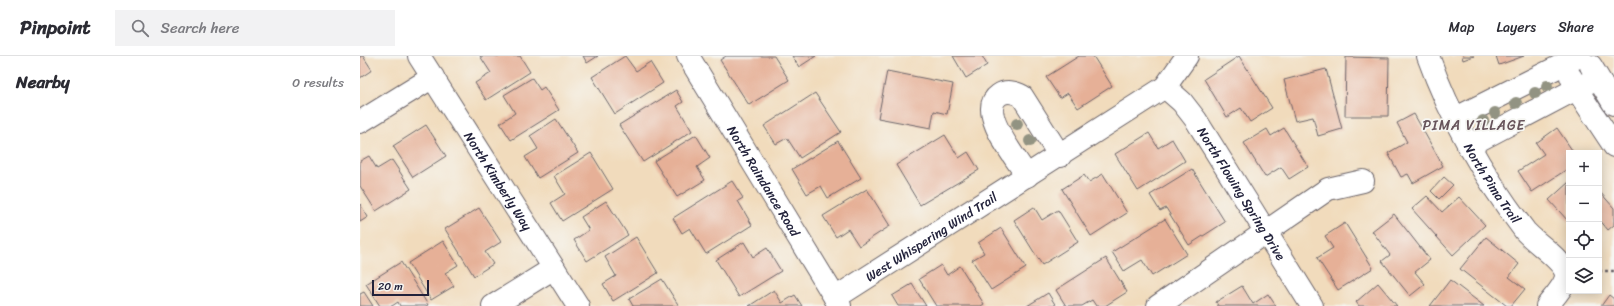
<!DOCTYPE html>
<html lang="en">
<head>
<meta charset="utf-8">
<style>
  body { margin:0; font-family:Sriracha,sans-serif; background:#f2f2f3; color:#2b2b33 }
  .controls { position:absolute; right:12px; bottom:12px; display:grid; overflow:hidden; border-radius:0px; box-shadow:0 2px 10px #0003 }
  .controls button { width:36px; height:36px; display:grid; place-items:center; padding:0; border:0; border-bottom:1px solid #e1e1e2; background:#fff; color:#2b2b33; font:20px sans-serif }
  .scale { position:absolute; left:12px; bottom:10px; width:57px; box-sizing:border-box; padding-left:4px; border:2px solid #22223b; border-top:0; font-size:11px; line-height:14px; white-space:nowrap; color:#22223b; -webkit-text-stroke:3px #f6f6f2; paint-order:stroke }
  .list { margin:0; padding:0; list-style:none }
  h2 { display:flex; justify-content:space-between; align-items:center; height:52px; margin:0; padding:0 16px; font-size:17px }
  h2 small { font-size:13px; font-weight:400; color:#7c7c81 }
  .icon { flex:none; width:22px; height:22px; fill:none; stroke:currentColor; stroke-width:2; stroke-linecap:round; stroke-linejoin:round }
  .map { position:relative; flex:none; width:1254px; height:250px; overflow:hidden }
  header { display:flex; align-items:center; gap:24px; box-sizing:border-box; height:56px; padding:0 20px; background:#fff; border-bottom:1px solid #e1e1e2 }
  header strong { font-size:19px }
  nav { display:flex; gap:22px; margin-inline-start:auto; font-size:14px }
  .search { width:280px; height:36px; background:#f2f2f3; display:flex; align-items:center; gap:10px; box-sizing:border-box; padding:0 14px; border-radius:0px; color:#7c7c81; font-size:15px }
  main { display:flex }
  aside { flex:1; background:#fff }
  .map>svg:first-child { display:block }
  .building { fill:#e6b097 }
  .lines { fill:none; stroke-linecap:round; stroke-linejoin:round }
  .street-casing { stroke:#6a6368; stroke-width:24 }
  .path { stroke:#6a6368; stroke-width:2.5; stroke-dasharray:3 3; stroke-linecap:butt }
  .street { stroke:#fff; stroke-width:22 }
  .tree { fill:#929382 }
  .labels { text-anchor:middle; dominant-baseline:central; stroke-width:3.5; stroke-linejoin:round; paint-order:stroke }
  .street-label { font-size:13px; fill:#22223b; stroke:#f6f6f2 }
  .neighbourhood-label { font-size:14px; letter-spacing:1px; fill:#67545b; stroke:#f6f6f2 }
</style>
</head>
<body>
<header>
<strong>Pinpoint</strong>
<div class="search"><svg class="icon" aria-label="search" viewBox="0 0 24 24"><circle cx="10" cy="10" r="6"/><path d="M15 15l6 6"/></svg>Search here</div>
<nav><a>Map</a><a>Layers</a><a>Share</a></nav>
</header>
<main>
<aside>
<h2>Nearby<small>0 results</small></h2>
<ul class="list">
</ul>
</aside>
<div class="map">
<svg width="1254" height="250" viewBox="0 0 1254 250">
  <rect width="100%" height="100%" fill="#f6f6f2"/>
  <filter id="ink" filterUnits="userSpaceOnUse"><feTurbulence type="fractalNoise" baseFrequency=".025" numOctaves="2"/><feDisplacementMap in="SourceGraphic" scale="8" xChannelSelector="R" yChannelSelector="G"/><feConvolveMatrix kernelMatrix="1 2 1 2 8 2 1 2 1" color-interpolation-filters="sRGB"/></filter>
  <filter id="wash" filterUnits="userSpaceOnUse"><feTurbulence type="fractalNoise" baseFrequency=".012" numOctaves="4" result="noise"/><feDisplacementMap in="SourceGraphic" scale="16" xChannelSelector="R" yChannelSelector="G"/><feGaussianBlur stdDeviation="0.9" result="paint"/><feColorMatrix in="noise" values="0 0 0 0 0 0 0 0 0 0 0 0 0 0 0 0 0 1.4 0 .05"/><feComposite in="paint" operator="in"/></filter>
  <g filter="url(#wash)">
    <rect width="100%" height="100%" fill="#f1dbbc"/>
    <g id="blocks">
      <g class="building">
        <path d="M 0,0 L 3,0 L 12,14 L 0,22 Z"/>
        <path d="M 120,0 L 160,0 L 170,16 L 126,44 L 115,27 L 131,17 Z"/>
        <path d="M 223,0 L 238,0 L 227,7 Z"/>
        <path d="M 265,0 L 276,15 L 290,6 L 303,27 L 255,58 L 232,21 Z"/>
        <path d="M 366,0 L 414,0 L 429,24 L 389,49 L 360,4 Z"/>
        <path d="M 432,0 L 456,0 L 439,11 Z"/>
        <path d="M 593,0 L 622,0 L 627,9 L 606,22 Z"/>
        <path d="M 719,0 L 733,0 L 752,30 L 718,52 L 708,37 L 700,42 L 686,21 Z"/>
        <path d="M 879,0 L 912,52 L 890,66 L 881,52 L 867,61 L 844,23 Z"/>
        <path d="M 1102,0 L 1114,0 L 1103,4 Z"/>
        <path d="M 1136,0 L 1164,0 L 1139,9 Z"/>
        <path d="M 986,1 L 1029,2 L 1028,60 L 985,60 Z"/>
        <path d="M 966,13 L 982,73 L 958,80 L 953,61 L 935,65 L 924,24 Z"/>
        <path d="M 527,15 L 593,28 L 587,58 L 574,55 L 571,72 L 518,62 Z"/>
        <path d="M 172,22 L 180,34 L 184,31 L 199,54 L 151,84 L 140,67 L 155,57 L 144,39 Z"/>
        <path d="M 316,34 L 323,46 L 317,50 L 332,75 L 283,106 L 259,69 Z"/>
        <path d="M 455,37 L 481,76 L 440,102 L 427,82 L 416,88 L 404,70 Z"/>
        <path d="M 1054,58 L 1083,110 L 1053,127 L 1048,118 L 1041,121 L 1028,97 L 1047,86 L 1037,67 Z"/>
        <path d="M 196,63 L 218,97 L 178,122 L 165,101 L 178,93 L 170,80 Z"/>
        <path d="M 66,69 L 86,100 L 53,121 L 33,90 Z"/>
        <path d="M 924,72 L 948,111 L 929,123 L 921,111 L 905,121 L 884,87 L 907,73 L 911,80 Z"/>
        <path d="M 1197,72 L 1214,97 L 1209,97 L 1209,112 L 1172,136 L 1158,115 L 1184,98 L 1176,87 Z"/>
        <path d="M 789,77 L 798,92 L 812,83 L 825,105 L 778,135 L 755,98 Z"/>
        <path d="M 336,79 L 350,102 L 337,111 L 345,124 L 317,141 L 294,105 Z"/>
        <path d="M 585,79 L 599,102 L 608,96 L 619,114 L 560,149 L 536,109 Z"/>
        <path d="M 478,85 L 501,122 L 468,142 L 461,130 L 447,138 L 432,113 Z"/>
        <path d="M 231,97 L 253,133 L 202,165 L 191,147 L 205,138 L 194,120 Z"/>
        <path d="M 9,100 L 17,113 L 32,104 L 51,133 L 16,155 L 0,130 L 0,105 Z"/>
        <path d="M 832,113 L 865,166 L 829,189 L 806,152 L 800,155 L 790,139 Z"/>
        <path d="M 743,118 L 767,157 L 731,180 L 702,133 L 724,119 L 729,126 Z"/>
        <path d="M 1084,121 L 1093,129 L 1079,143 L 1071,135 Z"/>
        <path d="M 372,125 L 383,142 L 378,145 L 392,169 L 346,198 L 330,172 L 322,177 L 313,162 Z"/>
        <path d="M 1209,126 L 1209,166 L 1189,144 Z"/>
        <path d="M 507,133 L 530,170 L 499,190 L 488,173 L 476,181 L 463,160 Z"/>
        <path d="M 1239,135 L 1254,152 L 1254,169 L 1248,174 L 1239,163 Z"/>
        <path d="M 1067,140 L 1082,156 L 1099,141 L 1125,169 L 1093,199 L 1052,153 Z"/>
        <path d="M 246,145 L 268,179 L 227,205 L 214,184 L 229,174 L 221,161 Z"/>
        <path d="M 0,148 L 8,161 L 0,166 Z"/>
        <path d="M 674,151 L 682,164 L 698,154 L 718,186 L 682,209 L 654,164 Z"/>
        <path d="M 119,152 L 141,186 L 125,196 L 133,208 L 114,220 L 85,173 Z"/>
        <path d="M 1034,158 L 1070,204 L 1055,216 L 1065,228 L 1050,240 L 1022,205 L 1030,199 L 1012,175 Z"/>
        <path d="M 805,163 L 827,198 L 792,220 L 782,204 L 764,215 L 752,196 Z"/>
        <path d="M 985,167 L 1013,212 L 978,234 L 957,202 L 973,192 L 965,180 Z"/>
        <path d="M 641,172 L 666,212 L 631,234 L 612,204 L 624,197 L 618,187 Z"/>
        <path d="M 276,181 L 298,217 L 253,245 L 243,228 L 256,220 L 245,201 Z"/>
        <path d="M 1126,181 L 1159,208 L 1149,221 L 1165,233 L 1151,250 L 1147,250 L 1100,213 Z"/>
        <path d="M 83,185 L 98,209 L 85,217 L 94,230 L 71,244 L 48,207 Z"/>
        <path d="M 384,186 L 393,201 L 407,192 L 421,215 L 379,241 L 356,204 Z"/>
        <path d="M 746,202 L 767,236 L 745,250 L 736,250 L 732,244 L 722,250 L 706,250 L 696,234 Z"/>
        <path d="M 41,206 L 68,249 L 66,250 L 40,250 L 38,246 L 32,250 L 20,250 L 6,228 Z"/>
        <path d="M 581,209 L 587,219 L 600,210 L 624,248 L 621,250 L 576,250 L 559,223 Z"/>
        <path d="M 302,223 L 319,250 L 273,250 L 269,243 Z"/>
        <path d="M 1090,224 L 1124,250 L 1070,250 Z"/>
        <path d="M 1018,227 L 1037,250 L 999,250 L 996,246 Z"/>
        <path d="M 552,228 L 566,250 L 538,250 L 532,240 Z"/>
        <path d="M 882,230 L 893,248 L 908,238 L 916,250 L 858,250 L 856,246 Z"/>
        <path d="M 414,234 L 422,247 L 435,239 L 442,250 L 389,250 Z"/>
        <path d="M 4,236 L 13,250 L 0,250 L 0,238 Z"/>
        <path d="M 688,237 L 696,250 L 667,250 Z"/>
        <path d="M 1249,239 L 1254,243 L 1254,250 L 1241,250 Z"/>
      </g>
    </g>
  </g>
  <g filter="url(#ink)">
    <use href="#blocks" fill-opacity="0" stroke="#6a6368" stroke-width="1"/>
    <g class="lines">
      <defs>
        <g id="street">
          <path id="s1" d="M 59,0 L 218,250"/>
          <path id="s2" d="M 328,0 L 480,250"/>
          <path id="s3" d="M 1068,0 C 1091,64 1124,121 1165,175 C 1174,186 1205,205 1206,219 C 1206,229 1193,242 1187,250"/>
          <path d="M 1231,10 L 1254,48"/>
          <path d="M 1211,21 L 1217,34 L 1254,90"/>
          <path id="s4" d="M 805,31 L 822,46 L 836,64 L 952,250"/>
          <path d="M 1094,63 L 1220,0"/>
          <path d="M 0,66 L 73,21"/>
          <path d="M 1108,90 L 1237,22"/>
          <path d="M 667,120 C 657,103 616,55 639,39 C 646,34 655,36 662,40 L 700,100"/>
          <path id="s5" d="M 475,242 L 805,31 L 827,0"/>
          <path d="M 133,250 L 194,212"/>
          <path d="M 798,250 L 968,133 L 1003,125"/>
        </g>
      </defs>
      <use href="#street" class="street-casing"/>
      <path class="path" d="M 1239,215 L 1254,215"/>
      <use href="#street" class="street"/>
    </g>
    <g class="tree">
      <circle cx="1187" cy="30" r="6"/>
      <circle cx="1175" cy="37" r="6"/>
      <circle cx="1156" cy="47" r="6"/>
      <circle cx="1135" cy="57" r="6"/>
      <circle cx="1123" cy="65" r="6"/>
      <circle cx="657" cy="68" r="6"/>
      <circle cx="670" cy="85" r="6"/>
    </g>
  </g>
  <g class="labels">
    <g class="street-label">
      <text stroke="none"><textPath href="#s1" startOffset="148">North Kimberly Way</textPath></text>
      <text stroke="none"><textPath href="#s2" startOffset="146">North Raindance Road</textPath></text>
      <text stroke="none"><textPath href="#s3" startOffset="143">North Pima Trail</textPath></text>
      <text stroke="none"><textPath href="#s4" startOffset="132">North Flowing Spring Drive</textPath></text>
      <text stroke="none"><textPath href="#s5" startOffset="114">West Whispering Wind Trail</textPath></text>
    </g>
    <g class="neighbourhood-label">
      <text x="1114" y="69">PIMA VILLAGE</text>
    </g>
  </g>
</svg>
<div class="controls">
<button>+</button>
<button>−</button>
<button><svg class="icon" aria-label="locate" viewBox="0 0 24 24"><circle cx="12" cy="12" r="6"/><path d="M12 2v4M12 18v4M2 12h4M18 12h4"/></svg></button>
<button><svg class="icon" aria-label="layers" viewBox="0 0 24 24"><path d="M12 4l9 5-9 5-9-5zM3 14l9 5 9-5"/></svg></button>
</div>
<div class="scale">20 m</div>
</div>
</main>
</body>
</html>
